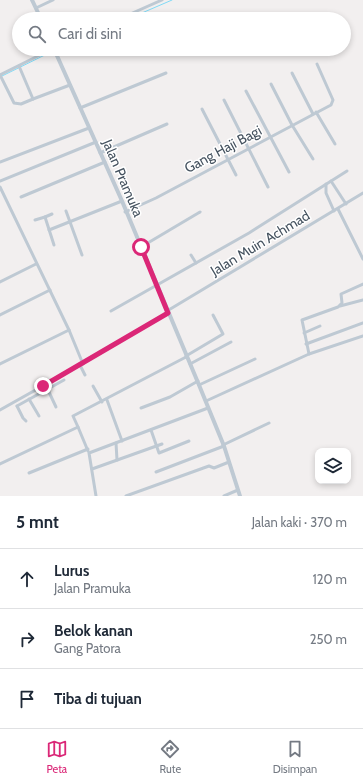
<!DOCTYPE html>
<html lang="id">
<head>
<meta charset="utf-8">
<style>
  body { margin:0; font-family:Cabin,sans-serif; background:#f6f6f7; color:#1f2937 }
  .controls { position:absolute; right:12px; bottom:12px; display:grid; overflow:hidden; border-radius:8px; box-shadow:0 2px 6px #0003 }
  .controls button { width:36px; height:36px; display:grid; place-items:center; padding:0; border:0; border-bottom:1px solid #e0e1e3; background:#fff; color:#1f2937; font:20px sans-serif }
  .stop { position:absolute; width:12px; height:12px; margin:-9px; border:3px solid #db2777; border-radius:50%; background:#fff }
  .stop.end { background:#db2777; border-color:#fff; box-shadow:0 1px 4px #0008 }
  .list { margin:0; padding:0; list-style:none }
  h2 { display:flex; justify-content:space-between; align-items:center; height:52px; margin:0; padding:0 16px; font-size:17px }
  h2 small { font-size:13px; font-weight:400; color:#747a83 }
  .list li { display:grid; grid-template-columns:26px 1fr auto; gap:12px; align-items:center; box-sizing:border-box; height:60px; padding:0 16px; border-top:1px solid #e0e1e3 }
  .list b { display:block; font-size:15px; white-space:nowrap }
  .list p { margin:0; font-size:13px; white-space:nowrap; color:#747a83 }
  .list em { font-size:13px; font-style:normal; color:#747a83 }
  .icon { flex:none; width:22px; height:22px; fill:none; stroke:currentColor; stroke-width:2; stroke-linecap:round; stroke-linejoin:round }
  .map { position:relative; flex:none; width:363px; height:496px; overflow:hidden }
  .search { position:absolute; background:#fff; box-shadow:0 2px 6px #0003; left:12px; right:12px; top:12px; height:44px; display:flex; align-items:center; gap:10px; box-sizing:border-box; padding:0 14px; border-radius:22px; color:#747a83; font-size:15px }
  .sheet { height:232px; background:#fff }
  nav { display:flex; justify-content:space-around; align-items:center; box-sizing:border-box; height:56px; border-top:1px solid #e0e1e3; background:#fff; font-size:11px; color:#747a83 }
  nav a { display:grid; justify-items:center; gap:2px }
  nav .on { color:#db2777 }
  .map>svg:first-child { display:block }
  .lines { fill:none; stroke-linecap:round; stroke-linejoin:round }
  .stream { stroke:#80daf6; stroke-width:1 }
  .minor { stroke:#bec9d3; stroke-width:3 }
  .tertiary { stroke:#bec9d3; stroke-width:4 }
  .route { stroke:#db2777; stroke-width:5 }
  .labels { text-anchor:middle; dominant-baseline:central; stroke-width:3; stroke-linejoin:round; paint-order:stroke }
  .street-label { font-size:14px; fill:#45525f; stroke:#fff }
</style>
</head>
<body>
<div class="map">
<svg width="363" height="496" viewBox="0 0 363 496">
  <rect width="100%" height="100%" fill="#f2efef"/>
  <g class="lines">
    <g class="stream">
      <path d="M 128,19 L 172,0"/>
      <path d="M 2,76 L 53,51"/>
    </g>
    <g class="minor">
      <path d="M 36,8 L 53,0"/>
      <path d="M 119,19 L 162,0"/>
      <path d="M 19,66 L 33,99 L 70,85"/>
      <path d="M 292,73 L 313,114"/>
      <path d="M 0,75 L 52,49"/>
      <path d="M 0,75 L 14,103 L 21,104 L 33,99"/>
      <path d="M 271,84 L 292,125 L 313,159"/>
      <path d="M 246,91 L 289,172"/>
      <path d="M 224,100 L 268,187"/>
      <path d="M 80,108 L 166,73"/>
      <path d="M 202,109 L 236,175"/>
      <path d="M 316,112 L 335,144"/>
      <path d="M 100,153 L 167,124"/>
      <path d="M 0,162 L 89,128"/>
      <path d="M 0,181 L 96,142"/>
      <path d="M 331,181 L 346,204"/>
      <path d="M 326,184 L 326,193 L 334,211"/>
      <path d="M 0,187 L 69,330 L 83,364"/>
      <path d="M 21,197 L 105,162"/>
      <path d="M 338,209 L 363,259"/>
      <path d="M 66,211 L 82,255"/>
      <path d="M 125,212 L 156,198 L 331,105 L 333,100 L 317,64"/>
      <path d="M 45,217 L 52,214"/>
      <path d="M 35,220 L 45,217 L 54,245"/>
      <path d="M 49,230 L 122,201"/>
      <path d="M 141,247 L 200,212"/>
      <path d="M 191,255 L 196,263"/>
      <path d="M 0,282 L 36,264"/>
      <path d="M 340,306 L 363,300"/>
      <path d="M 111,311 L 249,233 L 347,171"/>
      <path d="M 167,311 L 363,193"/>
      <path d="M 0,315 L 50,290"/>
      <path d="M 304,333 L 320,326"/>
      <path d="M 306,344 L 363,323"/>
      <path d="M 309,354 L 302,320 L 338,307 L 342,303 L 341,294 L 363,284"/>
      <path d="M 186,356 L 223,334 L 213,315"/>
      <path d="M 0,364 L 69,330"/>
      <path d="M 190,364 L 231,342"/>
      <path d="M 80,365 L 85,375"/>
      <path d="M 199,385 L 255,359"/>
      <path d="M 93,386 L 102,402"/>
      <path d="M 48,390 L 56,407"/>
      <path d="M 29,399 L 39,416"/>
      <path d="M 107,400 L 122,441"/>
      <path d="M 206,401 L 309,354 L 363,336"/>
      <path d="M 17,406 L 64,380"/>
      <path d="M 17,406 L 23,418 L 26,421"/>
      <path d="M 141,408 L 170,397 L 198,381"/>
      <path d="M 0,410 L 80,365 L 168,313"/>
      <path d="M 78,427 L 88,451"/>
      <path d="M 151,430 L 159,453 L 189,441"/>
      <path d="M 116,443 L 117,460"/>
      <path d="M 223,445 L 269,423"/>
      <path d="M 0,464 L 78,427 L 73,416 L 186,357"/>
      <path d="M 92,469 L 162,444"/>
      <path d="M 156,472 L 224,446"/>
      <path d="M 29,473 L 88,449"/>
      <path d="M 96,496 L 89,453 L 208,408"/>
      <path d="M 126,496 L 209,466 L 214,468 L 229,462"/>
      <path d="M 224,496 L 238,490"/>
    </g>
    <g class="tertiary">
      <path d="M 32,0 L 41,19"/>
      <path d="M 54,49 L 122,201 L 199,385 L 224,446 L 240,496"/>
    </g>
  </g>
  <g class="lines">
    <path class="route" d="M 43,386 L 168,313 L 141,247"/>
  </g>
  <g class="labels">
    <g class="street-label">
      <text transform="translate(223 149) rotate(-28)">Gang Haji Bagi</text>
      <text transform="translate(123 178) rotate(67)">Jalan Pramuka</text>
      <text transform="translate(260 243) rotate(-31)">Jalan Muin Achmad</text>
    </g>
  </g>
</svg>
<div class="controls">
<button><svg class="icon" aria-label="layers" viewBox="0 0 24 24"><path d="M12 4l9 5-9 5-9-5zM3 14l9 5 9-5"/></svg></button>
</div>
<div class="stop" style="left:141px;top:247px"></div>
<div class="stop end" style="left:43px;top:386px"></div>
<div class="search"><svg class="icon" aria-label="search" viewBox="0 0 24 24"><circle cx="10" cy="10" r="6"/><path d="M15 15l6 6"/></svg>Cari di sini</div>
</div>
<section class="sheet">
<h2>5 mnt<small>Jalan kaki · 370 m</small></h2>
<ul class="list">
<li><svg class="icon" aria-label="ahead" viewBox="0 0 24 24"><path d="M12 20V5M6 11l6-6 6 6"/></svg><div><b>Lurus</b><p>Jalan Pramuka</p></div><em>120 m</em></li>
<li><svg class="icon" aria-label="right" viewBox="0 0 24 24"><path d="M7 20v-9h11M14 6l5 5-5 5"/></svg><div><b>Belok kanan</b><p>Gang Patora</p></div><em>250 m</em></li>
<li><svg class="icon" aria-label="arrive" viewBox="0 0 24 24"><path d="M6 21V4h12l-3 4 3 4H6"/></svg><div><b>Tiba di tujuan</b></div></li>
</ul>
</section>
<nav>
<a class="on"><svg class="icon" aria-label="map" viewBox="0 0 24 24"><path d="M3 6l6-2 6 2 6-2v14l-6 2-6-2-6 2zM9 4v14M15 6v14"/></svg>Peta</a>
<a><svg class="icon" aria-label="directions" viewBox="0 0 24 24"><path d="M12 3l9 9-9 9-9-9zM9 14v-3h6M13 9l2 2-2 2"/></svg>Rute</a>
<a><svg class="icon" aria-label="saved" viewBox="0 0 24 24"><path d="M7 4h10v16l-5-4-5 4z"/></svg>Disimpan</a>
</nav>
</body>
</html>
